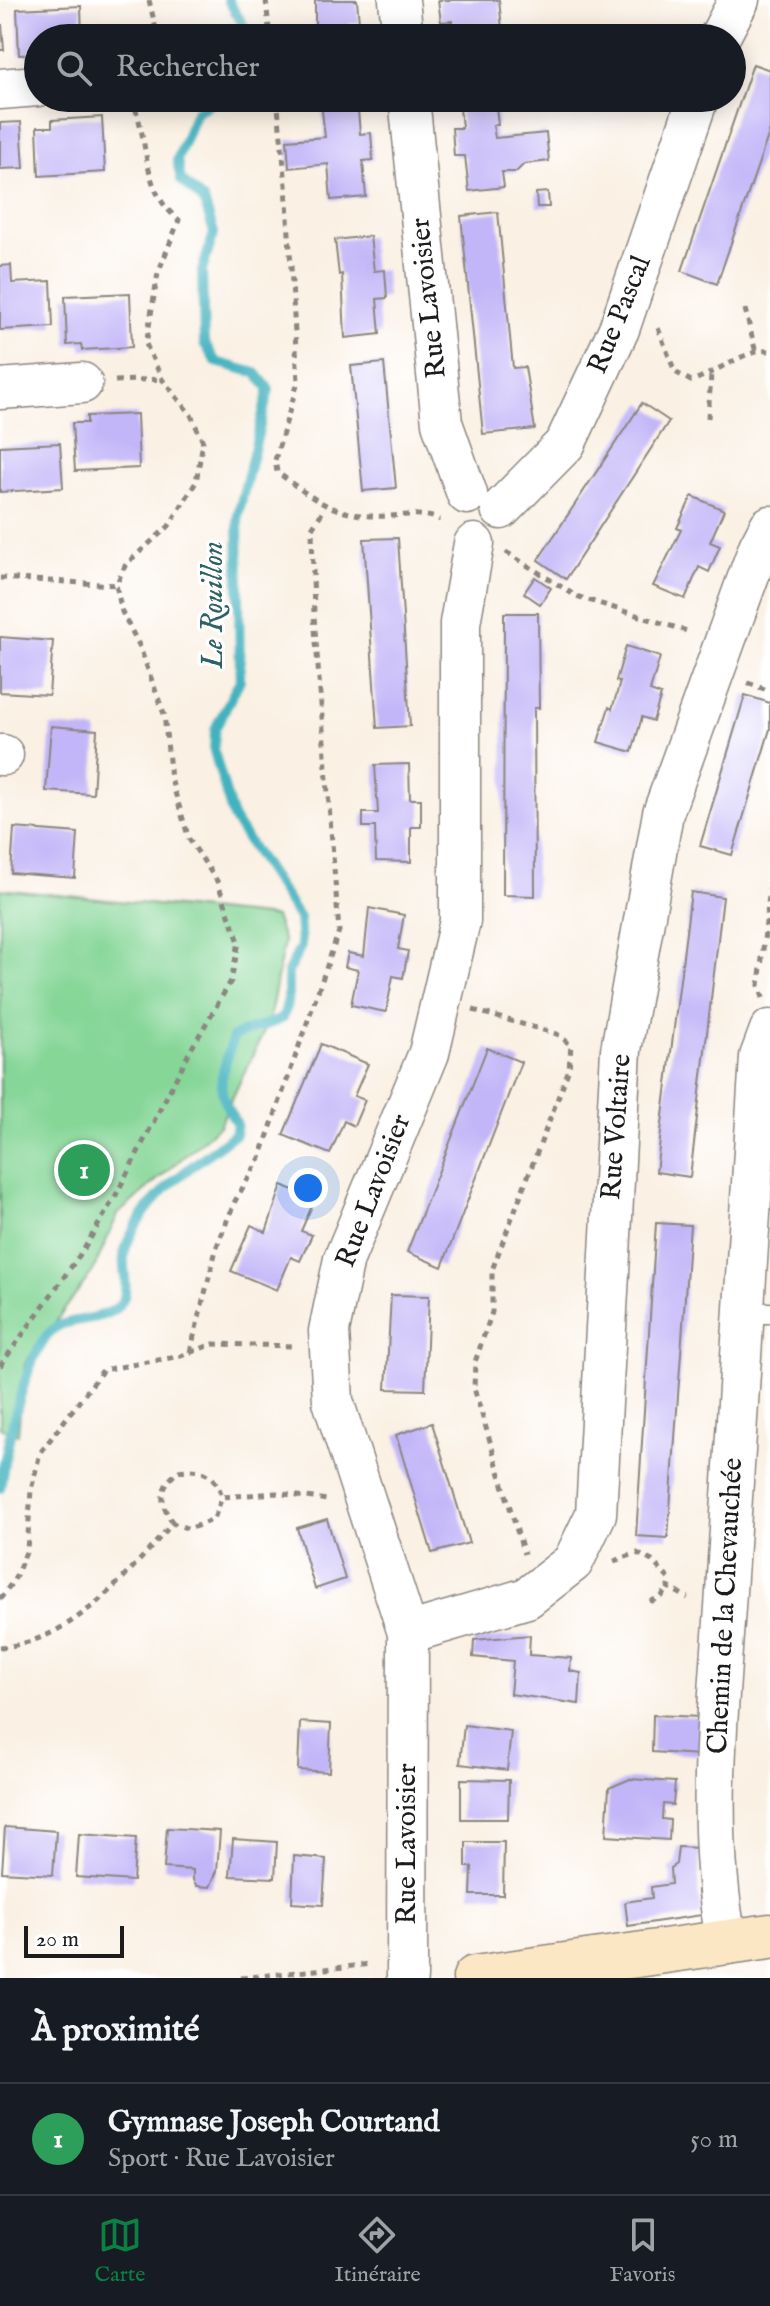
<!DOCTYPE html>
<html lang="fr">
<head>
<meta charset="utf-8">
<style>
  body { margin:0; font-family:"IM FELL English",serif; background:#20242c; color:#f1f3f6 }
  .scale { position:absolute; left:24px; bottom:20px; width:100px; box-sizing:border-box; padding-left:8px; border:4px solid #1c1c1c; border-top:0; font-size:22px; line-height:28px; white-space:nowrap; color:#1c1c1c; -webkit-text-stroke:6px #fff; paint-order:stroke }
  .you { position:absolute; left:308px; top:1188px; width:28px; height:28px; margin:-20px; border:6px solid #fff; border-radius:50%; background:#1a73e8; box-shadow:0 0 0 12px #1a73e833 }
  .badge { display:grid; place-items:center; width:52px; height:52px; border-radius:50%; background:#0b8043; color:#fff; font-size:26px; font-weight:700 }
  .pin { position:absolute; translate:-50% -50%; border:4px solid #fff; box-shadow:0 2px 8px #0006 }
  .list { margin:0; padding:0; list-style:none }
  h2 { display:flex; justify-content:space-between; align-items:center; height:104px; margin:0; padding:0 32px; font-size:34px }
  h2 small { font-size:26px; font-weight:400; color:#9ea1a6 }
  .list li { display:grid; grid-template-columns:52px 1fr auto; gap:24px; align-items:center; box-sizing:border-box; height:112px; padding:0 32px; border-top:2px solid #363941 }
  .list b { display:block; font-size:30px; white-space:nowrap }
  .list p { margin:0; font-size:26px; white-space:nowrap; color:#9ea1a6 }
  .list em { font-size:26px; font-style:normal; color:#9ea1a6 }
  .icon { flex:none; width:44px; height:44px; fill:none; stroke:currentColor; stroke-width:2; stroke-linecap:round; stroke-linejoin:round }
  .map { position:relative; flex:none; width:770px; height:1978px; overflow:hidden }
  .search { position:absolute; background:#171b24; box-shadow:0 4px 20px #0003; left:24px; right:24px; top:24px; height:88px; display:flex; align-items:center; gap:20px; box-sizing:border-box; padding:0 28px; border-radius:44px; color:#9ea1a6; font-size:30px }
  .sheet { height:216px; background:#171b24 }
  nav { display:flex; justify-content:space-around; align-items:center; box-sizing:border-box; height:112px; border-top:2px solid #363941; background:#171b24; font-size:22px; color:#9ea1a6 }
  nav a { display:grid; justify-items:center; gap:4px }
  nav .on { color:#0b8043 }
  .map>svg:first-child { display:block }
  .green { fill:#85d697; stroke:#50795a; stroke-width:2 }
  .lines { fill:none; stroke-linecap:round; stroke-linejoin:round }
  .stream { stroke:#43b2bf; stroke-width:10 }
  .building { fill:#c2b6f8 }
  .lane-casing { stroke:#8b8680; stroke-width:23 }
  .street-casing { stroke:#8b8680; stroke-width:43 }
  .secondary-casing { stroke:#8b8680; stroke-width:47 }
  .path { stroke:#8b8680; stroke-width:5; stroke-dasharray:6 6; stroke-linecap:butt }
  .lane { stroke:#fff; stroke-width:20 }
  .street { stroke:#fff; stroke-width:40 }
  .secondary { stroke:#fbe7c3; stroke-width:44 }
  .labels { text-anchor:middle; dominant-baseline:central; stroke-width:6; stroke-linejoin:round; paint-order:stroke }
  .street-label { font-size:28px; fill:#1c1c1c; stroke:#fff }
  .water-label { font-size:30px; font-style:italic; fill:#2e6065; stroke:#fff }
</style>
</head>
<body>
<div class="map">
<svg width="770" height="1978" viewBox="0 0 770 1978">
  <rect width="100%" height="100%" fill="#fff"/>
  <filter id="ink" filterUnits="userSpaceOnUse"><feTurbulence type="fractalNoise" baseFrequency=".0125" numOctaves="2"/><feDisplacementMap in="SourceGraphic" scale="16" xChannelSelector="R" yChannelSelector="G"/><feConvolveMatrix kernelMatrix="1 2 1 2 8 2 1 2 1" color-interpolation-filters="sRGB"/></filter>
  <filter id="wash" filterUnits="userSpaceOnUse"><feTurbulence type="fractalNoise" baseFrequency=".006" numOctaves="4" result="noise"/><feDisplacementMap in="SourceGraphic" scale="32" xChannelSelector="R" yChannelSelector="G"/><feGaussianBlur stdDeviation="1.8" result="paint"/><feColorMatrix in="noise" values="0 0 0 0 0 0 0 0 0 0 0 0 0 0 0 0 0 1.4 0 .05"/><feComposite in="paint" operator="in"/></filter>
  <g filter="url(#wash)">
    <rect width="100%" height="100%" fill="#faf0e3"/>
    <path class="green" d="M 0,889 L 275,917 L 284,942 L 269,1021 L 219,1126 L 118,1214 L 93,1271 L 25,1363 L 18,1434 L 0,1428 Z"/>
    <g class="lines">
      <g class="stream">
        <path d="M 228,0 L 244,26 L 245,38"/>
        <path d="M 0,1488 C 5,1454 27,1338 60,1325 C 78,1318 112,1320 122,1301 C 131,1286 119,1265 126,1247 C 145,1195 194,1165 235,1134 L 237,1124 C 212,1086 222,1078 233,1037 C 249,1027 266,1027 283,1018 L 288,999 L 288,972 L 301,946 L 299,918 L 233,818 L 214,751 L 215,729 L 240,680 L 238,515 L 269,389 L 256,373 L 216,362 L 204,343 L 202,271 L 214,233 L 204,201 L 181,180 L 177,160 L 196,112 L 220,98"/>
      </g>
    </g>
    <g id="blocks">
      <g class="building">
        <path d="M 315,0 L 357,0 L 359,22 L 349,23 L 351,38 L 315,38 Z"/>
        <path d="M 438,0 L 499,0 L 503,38 L 453,38 L 452,21 L 441,22 Z"/>
        <path d="M 81,6 L 82,38 L 38,38 L 38,54 L 19,55 L 17,9 Z"/>
        <path d="M 0,25 L 2,25 L 4,50 L 0,50 Z"/>
        <path d="M 753,64 L 770,70 L 770,130 L 717,284 L 682,271 Z"/>
        <path d="M 459,98 L 495,98 L 498,125 L 493,125 L 495,138 L 546,133 L 549,161 L 524,164 L 516,172 L 502,172 L 504,187 L 469,191 L 465,156 L 454,156 L 452,128 L 462,128 Z"/>
        <path d="M 357,99 L 360,134 L 371,133 L 373,160 L 363,161 L 366,197 L 331,200 L 328,164 L 289,168 L 287,140 L 325,137 L 321,102 Z"/>
        <path d="M 102,117 L 105,172 L 39,176 L 37,127 L 52,127 L 52,120 Z"/>
        <path d="M 21,122 L 24,168 L 0,169 L 0,123 Z"/>
        <path d="M 548,192 L 549,207 L 537,207 L 536,193 Z"/>
        <path d="M 498,212 L 513,368 L 525,367 L 535,429 L 483,434 L 461,216 Z"/>
        <path d="M 370,236 L 374,271 L 385,270 L 387,298 L 377,299 L 380,334 L 345,338 L 342,274 L 339,275 L 335,240 Z"/>
        <path d="M 11,265 L 12,283 L 51,281 L 53,327 L 0,330 L 0,266 Z"/>
        <path d="M 130,293 L 132,347 L 82,350 L 81,344 L 67,345 L 65,296 Z"/>
        <path d="M 384,363 L 396,488 L 363,491 L 351,366 Z"/>
        <path d="M 642,403 L 669,421 L 566,579 L 538,560 Z"/>
        <path d="M 137,414 L 139,468 L 75,471 L 72,423 L 87,423 L 87,416 Z"/>
        <path d="M 60,443 L 63,488 L 0,492 L 0,446 Z"/>
        <path d="M 692,496 L 724,510 L 710,542 L 720,546 L 709,572 L 699,567 L 685,599 L 653,586 L 681,530 L 677,528 Z"/>
        <path d="M 398,538 L 410,726 L 377,728 L 364,539 Z"/>
        <path d="M 535,577 L 551,588 L 540,604 L 524,593 Z"/>
        <path d="M 504,613 L 538,613 L 539,708 L 534,708 L 535,896 L 503,895 Z"/>
        <path d="M 0,637 L 53,641 L 49,695 L 0,692 Z"/>
        <path d="M 626,646 L 660,657 L 650,691 L 661,695 L 653,721 L 642,717 L 632,752 L 598,742 L 609,707 L 612,709 L 616,696 L 620,682 L 616,681 Z"/>
        <path d="M 745,695 L 770,703 L 770,729 L 732,855 L 700,846 Z"/>
        <path d="M 51,726 L 97,730 L 93,794 L 46,791 Z"/>
        <path d="M 409,764 L 410,799 L 421,799 L 421,827 L 411,827 L 411,862 L 376,861 L 375,827 L 363,827 L 363,813 L 378,813 L 375,765 Z"/>
        <path d="M 14,828 L 78,833 L 75,878 L 11,873 Z"/>
        <path d="M 691,892 L 723,897 L 690,1177 L 656,1172 Z"/>
        <path d="M 369,908 L 404,915 L 398,949 L 408,951 L 403,978 L 393,976 L 386,1012 L 351,1005 L 358,970 L 345,967 L 348,953 L 364,956 Z"/>
        <path d="M 321,1044 L 368,1064 L 354,1096 L 365,1100 L 354,1126 L 344,1121 L 330,1154 L 283,1135 Z"/>
        <path d="M 487,1048 L 521,1062 L 442,1267 L 407,1252 Z"/>
        <path d="M 282,1185 L 315,1199 L 301,1231 L 312,1235 L 300,1261 L 291,1257 L 277,1290 L 231,1271 L 251,1225 L 266,1232 Z"/>
        <path d="M 656,1223 L 690,1225 L 668,1538 L 636,1536 Z"/>
        <path d="M 391,1295 L 429,1296 L 425,1390 L 386,1389 Z"/>
        <path d="M 432,1423 L 469,1543 L 432,1553 L 396,1435 Z"/>
        <path d="M 327,1519 L 345,1579 L 315,1589 L 297,1528 Z"/>
        <path d="M 530,1635 L 529,1655 L 571,1658 L 570,1671 L 581,1673 L 579,1704 L 510,1694 L 513,1661 L 473,1657 L 474,1640 Z"/>
        <path d="M 653,1715 L 701,1717 L 700,1755 L 652,1752 Z"/>
        <path d="M 300,1722 L 331,1724 L 329,1772 L 298,1770 Z"/>
        <path d="M 464,1725 L 511,1731 L 507,1770 L 460,1764 Z"/>
        <path d="M 461,1779 L 509,1780 L 508,1819 L 461,1819 Z"/>
        <path d="M 630,1779 L 675,1782 L 673,1805 L 663,1804 L 662,1819 L 670,1820 L 669,1840 L 606,1836 L 609,1788 Z"/>
        <path d="M 5,1827 L 56,1831 L 53,1875 L 2,1872 Z"/>
        <path d="M 167,1828 L 220,1831 L 217,1871 L 210,1887 L 197,1886 L 193,1880 L 193,1870 L 164,1868 Z"/>
        <path d="M 79,1834 L 136,1838 L 133,1881 L 76,1877 Z"/>
        <path d="M 233,1839 L 277,1842 L 275,1878 L 230,1876 Z"/>
        <path d="M 466,1842 L 504,1842 L 503,1895 L 471,1895 L 472,1867 L 466,1867 Z"/>
        <path d="M 678,1847 L 700,1848 L 698,1892 L 702,1915 L 628,1926 L 625,1902 L 652,1898 L 651,1887 L 671,1884 L 670,1868 L 676,1864 Z"/>
        <path d="M 294,1856 L 326,1859 L 323,1905 L 292,1903 Z"/>
      </g>
    </g>
  </g>
  <g filter="url(#ink)">
    <use href="#blocks" fill-opacity="0" stroke="#8b8680" stroke-width="2"/>
    <g class="lines">
      <defs>
        <path id="lane" d="M 744,1313 L 770,1313"/>
        <g id="street">
          <path d="M 399,0 L 403,38"/>
          <path d="M 719,38 L 739,0"/>
          <path d="M 0,89 L 38,86"/>
          <path d="M 409,98 L 442,423 L 467,494"/>
          <path d="M 0,389 L 82,383"/>
          <path d="M 501,509 L 565,444 L 619,329 L 698,98"/>
          <path d="M 0,755 L 3,755"/>
          <path d="M 408,1633 L 527,1598 L 573,1562 L 596,1514 L 621,1050 L 663,813 L 759,547 L 770,526"/>
          <path d="M 727,1944 C 703,1825 720,1697 727,1576 C 738,1403 749,1230 760,1057 L 770,1030"/>
          <path d="M 407,1978 L 408,1633 L 333,1401 L 329,1331 L 344,1259 L 429,1053 L 460,921 L 460,623 L 474,544"/>
        </g>
        <path id="secondary" d="M 475,1978 L 770,1936"/>
      </defs>
      <use href="#lane" class="lane-casing"/>
      <use href="#street" class="street-casing"/>
      <use href="#secondary" class="secondary-casing"/>
      <g class="path">
        <path d="M 149,0 L 158,38"/>
        <path d="M 266,0 L 270,38"/>
        <path d="M 277,98 L 286,185 L 298,382 L 275,460 L 277,472 C 309,496 330,514 372,516 C 394,518 420,510 440,520"/>
        <path d="M 745,309 L 756,353"/>
        <path d="M 658,328 L 675,372 L 691,381 C 715,374 746,348 770,351"/>
        <path d="M 115,381 L 162,379"/>
        <path d="M 708,418 L 711,375"/>
        <path d="M 506,552 L 576,596 L 690,632"/>
        <path d="M 0,578 L 116,585"/>
        <path d="M 748,683 L 770,691"/>
        <path d="M 763,998 L 759,985 L 770,887"/>
        <path d="M 473,1010 L 557,1034 L 571,1045 L 569,1069 L 492,1270 L 492,1312 L 475,1362 L 474,1388 L 524,1554"/>
        <path d="M 190,1352 L 217,1246 L 235,1201 L 260,1158 L 339,931 L 314,616 L 312,528 L 325,508"/>
        <path d="M 0,1366 L 84,1249 L 116,1195 L 190,1051 L 231,981 L 239,942 L 217,881 L 189,839 L 171,779 L 164,714 L 139,645 L 122,612 L 116,585 L 126,564 L 169,526 L 196,482 L 203,442 L 191,415 L 162,379 L 146,344 L 158,273 L 179,220 C 139,189 151,140 131,98"/>
        <path d="M 173,1523 C 158,1503 159,1486 179,1471 C 201,1467 216,1474 222,1497"/>
        <path d="M 614,1561 L 637,1553 L 652,1561 L 669,1579 L 668,1587 L 688,1598"/>
        <path d="M 0,1599 L 14,1580 L 27,1550 L 31,1490 L 40,1453 L 103,1370 L 181,1356 L 213,1344 L 295,1346"/>
        <path d="M 650,1602 L 662,1596 L 668,1587"/>
        <path d="M 0,1647 C 72,1643 128,1573 173,1523 L 189,1529 L 214,1519 L 222,1497 L 276,1493 L 328,1500"/>
        <path d="M 241,1978 L 372,1964"/>
      </g>
      <use href="#lane" class="lane"/>
      <use href="#street" class="street"/>
      <use href="#secondary" class="secondary"/>
    </g>
  </g>
  <g class="labels">
    <g class="street-label">
      <text transform="translate(429 298) rotate(-96)">Rue Lavoisier</text>
      <text transform="translate(620 315) rotate(-68)">Rue Pascal</text>
      <text transform="translate(617 1127) rotate(-86)">Rue Voltaire</text>
      <text transform="translate(374 1191) rotate(-69)">Rue Lavoisier</text>
      <text transform="translate(726 1606) rotate(-87)">Chemin de la Chevauchée</text>
      <text transform="translate(407 1844) rotate(-90)">Rue Lavoisier</text>
    </g>
    <g class="water-label">
      <text transform="translate(214 605) rotate(-90)">Le Rouillon</text>
    </g>
  </g>
</svg>
<div class="scale">20 m</div>
<div class="you"></div>
<div class="pin badge" style="left:84px;top:1170px;background:#2e9e5b">1</div>
<div class="search"><svg class="icon" aria-label="search" viewBox="0 0 24 24"><circle cx="10" cy="10" r="6"/><path d="M15 15l6 6"/></svg>Rechercher</div>
</div>
<section class="sheet">
<h2>À proximité<small></small></h2>
<ul class="list">
<li><span class="badge" style="background:#2e9e5b">1</span><div><b>Gymnase Joseph Courtand</b><p>Sport · Rue Lavoisier</p></div><em>50 m</em></li>
</ul>
</section>
<nav>
<a class="on"><svg class="icon" aria-label="map" viewBox="0 0 24 24"><path d="M3 6l6-2 6 2 6-2v14l-6 2-6-2-6 2zM9 4v14M15 6v14"/></svg>Carte</a>
<a><svg class="icon" aria-label="directions" viewBox="0 0 24 24"><path d="M12 3l9 9-9 9-9-9zM9 14v-3h6M13 9l2 2-2 2"/></svg>Itinéraire</a>
<a><svg class="icon" aria-label="saved" viewBox="0 0 24 24"><path d="M7 4h10v16l-5-4-5 4z"/></svg>Favoris</a>
</nav>
</body>
</html>
